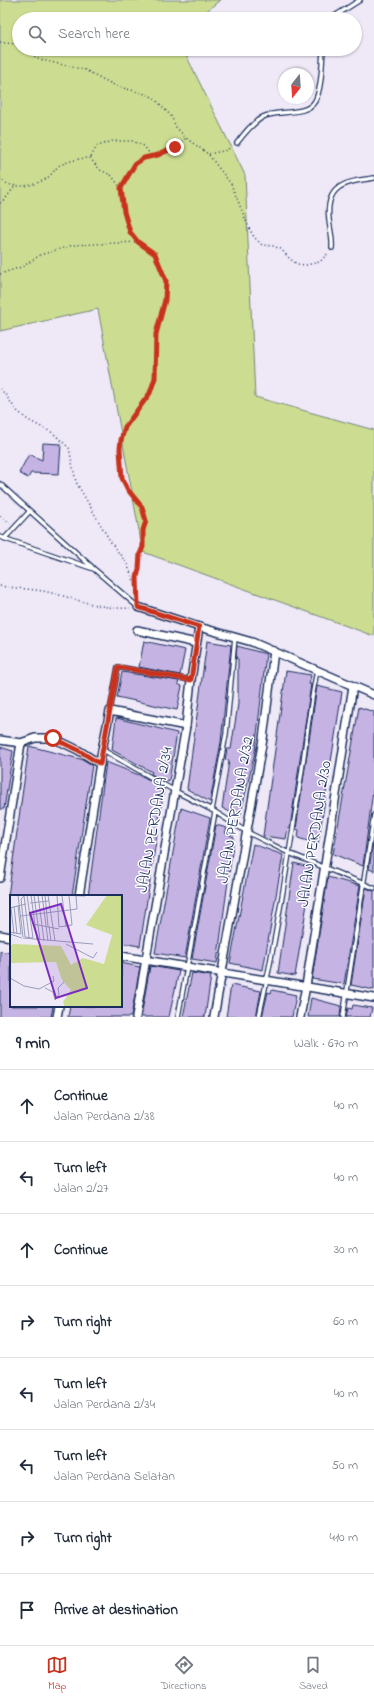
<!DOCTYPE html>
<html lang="en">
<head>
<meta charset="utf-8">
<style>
  body { margin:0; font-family:"Indie Flower",sans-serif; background:#f6f6f7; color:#1f2937 }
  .compass { position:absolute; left:278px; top:68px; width:36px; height:36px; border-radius:50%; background:#fff; box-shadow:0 1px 3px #0004; rotate:197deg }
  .stop { position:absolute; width:12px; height:12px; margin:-9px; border:3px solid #c8321e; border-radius:50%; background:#fff }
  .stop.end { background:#c8321e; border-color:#fff; box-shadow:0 1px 4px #0008 }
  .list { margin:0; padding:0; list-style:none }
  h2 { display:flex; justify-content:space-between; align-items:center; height:52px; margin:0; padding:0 16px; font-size:17px }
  h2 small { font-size:13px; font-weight:400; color:#747a83 }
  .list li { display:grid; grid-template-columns:26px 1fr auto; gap:12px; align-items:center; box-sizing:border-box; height:72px; padding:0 16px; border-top:1px solid #e0e1e3 }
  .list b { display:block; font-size:15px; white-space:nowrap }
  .list p { margin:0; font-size:13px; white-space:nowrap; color:#747a83 }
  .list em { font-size:13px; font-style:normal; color:#747a83 }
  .icon { flex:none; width:22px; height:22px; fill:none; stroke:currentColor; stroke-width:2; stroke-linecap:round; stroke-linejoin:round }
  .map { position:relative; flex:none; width:374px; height:1017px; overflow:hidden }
  .search { position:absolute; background:#fff; box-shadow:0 1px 3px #0004; left:12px; right:12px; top:12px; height:44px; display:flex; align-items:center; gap:10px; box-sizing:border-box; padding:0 14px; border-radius:22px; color:#747a83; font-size:15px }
  .sheet { height:628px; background:#fff }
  nav { display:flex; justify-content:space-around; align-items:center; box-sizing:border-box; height:56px; border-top:1px solid #e0e1e3; background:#fff; font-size:11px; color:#747a83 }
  nav a { display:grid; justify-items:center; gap:2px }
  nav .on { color:#c8321e }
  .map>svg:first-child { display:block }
  .green { fill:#ccdd91; stroke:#748678 }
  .building { fill:#c5b3e3; stroke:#1b2f5e }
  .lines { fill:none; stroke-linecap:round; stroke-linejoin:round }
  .lane-casing { stroke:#1b2f5e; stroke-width:6 }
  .street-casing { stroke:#1b2f5e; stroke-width:10 }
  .path { stroke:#1b2f5e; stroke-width:1.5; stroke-dasharray:1 3; stroke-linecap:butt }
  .lane { stroke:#fff; stroke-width:3.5 }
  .street { stroke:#fff; stroke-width:7 }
  .route { stroke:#c8321e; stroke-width:5 }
  .labels { text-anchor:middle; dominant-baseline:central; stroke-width:3; stroke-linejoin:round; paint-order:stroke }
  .street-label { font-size:16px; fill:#1b2f5e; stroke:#fff }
  .inset-road { fill:none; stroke:#9a9eba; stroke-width:1 }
  .view { fill:#7b2cbf; fill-opacity:0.15; stroke:#7b2cbf; stroke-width:2 }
  .inset-edge { fill:none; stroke:#1b2f5e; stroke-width:2 }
</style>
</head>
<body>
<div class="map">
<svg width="374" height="1017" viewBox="0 0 374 1017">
  <rect width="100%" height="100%" fill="#eee8f7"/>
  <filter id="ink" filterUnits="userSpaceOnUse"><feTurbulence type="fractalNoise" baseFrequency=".025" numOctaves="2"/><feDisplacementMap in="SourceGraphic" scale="8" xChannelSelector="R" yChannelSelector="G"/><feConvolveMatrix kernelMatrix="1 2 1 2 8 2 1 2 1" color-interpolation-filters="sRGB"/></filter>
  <g filter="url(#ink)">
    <path class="green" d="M 0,0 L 220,0 L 197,19 L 19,19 L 19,49 L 183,49 L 245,175 L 255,397 L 374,430 L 374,636 L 143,552 L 98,309 L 0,331 Z"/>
    <g class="building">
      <path d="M 43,443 L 61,444 L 59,474 L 31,473 L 28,478 L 19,473 L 29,454 L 42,460 Z"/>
      <path d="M 144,641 L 185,650 L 180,675 L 139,667 Z"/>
      <path d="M 207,641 L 231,645 L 221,742 L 210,802 L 187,789 Z"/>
      <path d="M 237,646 L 266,654 L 255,752 L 240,817 L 222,808 L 229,761 L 225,760 L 227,749 L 231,749 L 238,704 L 238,659 L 236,658 Z"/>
      <path d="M 286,671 L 311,675 L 309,684 L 311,684 L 290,828 L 288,828 L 286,839 L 263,836 Z"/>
      <path d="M 122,672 L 179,681 L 178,684 L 182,686 L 177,710 L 117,697 Z"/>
      <path d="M 317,686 L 342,692 L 318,844 L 298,838 L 299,830 L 296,829 Z"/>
      <path d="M 359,707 L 374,712 L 374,783 L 363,866 L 333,854 Z"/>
      <path d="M 116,718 L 177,733 L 169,781 L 166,780 L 165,782 L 151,774 L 152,772 L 112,750 Z"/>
      <path d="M 29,746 L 84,760 L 92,765 L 72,896 L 8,896 Z"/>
      <path d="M 0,747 L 13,751 L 4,809 L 0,809 Z"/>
      <path d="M 106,762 L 144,777 L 164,789 L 140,946 L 121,943 L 121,896 L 88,896 Z"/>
      <path d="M 181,808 L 210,818 L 185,958 L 155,953 Z"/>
      <path d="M 216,825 L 227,828 L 225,833 L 234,837 L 217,963 L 192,959 Z"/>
      <path d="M 374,836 L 374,871 L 369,869 Z"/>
      <path d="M 253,844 L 283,855 L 263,970 L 230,963 Z"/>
      <path d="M 294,863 L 313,868 L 295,976 L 278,973 Z"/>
      <path d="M 328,877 L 360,886 L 344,984 L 312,979 Z"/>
      <path d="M 366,888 L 374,891 L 374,990 L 351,985 Z"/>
      <path d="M 0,951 L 11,953 L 11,1006 L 53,1006 L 51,1017 L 0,1017 Z"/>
      <path d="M 121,963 L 140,967 L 131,1017 L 68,1017 L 70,1006 L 121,1006 Z"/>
      <path d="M 150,966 L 179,971 L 169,1017 L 141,1017 Z"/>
      <path d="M 192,973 L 211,976 L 205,1017 L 183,1017 Z"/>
      <path d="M 231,985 L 261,991 L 256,1017 L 226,1017 Z"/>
      <path d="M 272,990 L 296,995 L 292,1017 L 262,1017 L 268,992 L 271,993 Z"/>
      <path d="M 311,998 L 341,1006 L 340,1017 L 308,1017 Z"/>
      <path d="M 353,1005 L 372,1008 L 370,1017 L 346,1017 L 348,1008 L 352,1009 Z"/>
    </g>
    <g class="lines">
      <defs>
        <g id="lane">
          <path d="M 330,19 L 360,0"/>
          <path d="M 237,143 C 244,134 252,123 263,117 C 278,109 306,117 315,101 C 322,89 322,63 323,49"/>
          <path d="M 332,248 C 333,238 330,230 329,220 C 325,185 345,182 374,178"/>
          <path d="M 0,484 L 92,567"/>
          <path d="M 0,537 L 94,569 L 138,607"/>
          <path d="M 5,538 L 29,512"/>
          <path d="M 110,711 L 118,667 L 191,680"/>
          <path d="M 103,750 L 175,791 L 212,810 L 247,832 L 289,853 L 374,888"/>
          <path d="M 212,810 L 226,734 L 235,637"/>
          <path d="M 178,1017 L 215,812"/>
          <path d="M 259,1017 C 276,940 288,861 300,783 C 306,745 309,708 317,671"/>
          <path d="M 343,1017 L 374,815"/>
        </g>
        <g id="street">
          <path d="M 138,607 L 199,627 L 252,642 L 374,695"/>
          <path d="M 137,630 L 196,643"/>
          <path d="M 0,740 L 21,743 L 35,738 L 53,738 L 78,750 L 100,764"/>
          <path d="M 0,878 L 21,743"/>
          <path d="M 79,896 L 102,750 L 110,711 L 186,726"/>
          <path d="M 0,935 L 11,937"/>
          <path d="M 121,956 L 374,998"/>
          <path d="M 57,1017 L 59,1006"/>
          <path d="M 136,1017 L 186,726 L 191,680 L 199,627"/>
          <path d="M 214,1017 L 263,739 L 274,651"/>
          <path d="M 300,1017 L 306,986 L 353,686"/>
        </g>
      </defs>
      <use href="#lane" class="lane-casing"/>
      <use href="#street" class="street-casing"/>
      <g class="path">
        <path d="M 0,42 C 7,44 12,42 19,46"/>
        <path d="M 25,49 L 38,59 L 85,70 L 116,86 L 149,95 L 155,99 L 171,116 L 176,127 L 186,138 L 208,154 L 231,184 L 249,228 L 254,237 L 262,245 L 273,246 L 281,249 L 290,259 L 297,264 L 306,265 L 320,262 L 329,252"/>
        <path d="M 209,154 L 227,150 L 232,146"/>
        <path d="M 91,157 L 97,146 L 113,141 L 132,141 L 144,146 L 152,157"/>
        <path d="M 0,178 C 10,191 35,186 47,178 C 52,175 55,168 60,165 C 70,161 79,158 90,158 L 100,170 L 111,175 L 121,188 L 124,212 L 130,232 L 138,242 L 155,254 L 166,281 L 165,301 L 156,334 L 155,378 L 150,393 L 125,427 L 121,439 L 119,449 L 122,478 L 128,490 L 142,507 L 146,521 L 143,530 L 143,547 L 140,554 L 136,586"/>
        <path d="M 121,188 L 135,164 L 144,158 L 158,155 L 175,147 L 186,138"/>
        <path d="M 0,203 L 6,198 L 15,186"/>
        <path d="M 0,274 L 24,266 L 40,255 L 73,245 L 138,242"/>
        <path d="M 0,389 L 5,394 L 16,410 L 28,420 L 53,433 L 69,448 L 76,482 L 110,541 L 127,564 L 136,586 L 137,598"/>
        <path d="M 0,516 L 10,523"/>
        <path d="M 0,586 C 14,588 29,589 43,591 C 72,597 100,610 130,608"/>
      </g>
      <use href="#lane" class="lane"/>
      <use href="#street" class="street"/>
    </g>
  </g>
  <g class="lines" filter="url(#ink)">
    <path class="route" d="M 53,738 L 78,750 L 100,764 L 118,667 L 191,680 L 199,627 L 138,607 L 137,577 L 139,569 L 140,554 L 143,547 L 143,530 L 146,521 L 142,507 L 128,490 L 122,478 L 120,449 L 121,440 L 125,427 L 150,393 L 155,378 L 156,334 L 165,300 L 166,281 L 155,254 L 138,242 L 130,232 L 124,212 L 121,188 L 135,164 L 144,158 L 158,155 L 175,147"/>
  </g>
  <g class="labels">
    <g class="street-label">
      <text transform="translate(236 810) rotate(-80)">JALAN PERDANA 2/32</text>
      <text transform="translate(155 820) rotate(-80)">JALAN PERDANA 2/34</text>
      <text transform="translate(315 834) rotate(-81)">JALAN PERDANA 2/30</text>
    </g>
  </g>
  <g transform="translate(10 895)">
    <rect width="112" height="112" fill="#eee8f7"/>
    <path d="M 97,0 L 112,0 L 112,112 L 55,112 L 53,107 L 61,95 L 52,85 L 46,67 L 0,68 L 0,51 L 3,49 L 51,51 L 61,70 L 73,63 L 94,69 L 102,40 L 76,30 Z" fill="#ccdd91"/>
    <path class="inset-road" d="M 8,0 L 13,42M 15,0 L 11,4 L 15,42 L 23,43M 17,0 L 23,43M 21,0 L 27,45M 24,0 L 30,45M 28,0 L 34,46M 32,0 L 38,46M 35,0 L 38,31M 38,0 L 45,46M 47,0 L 49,32M 47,0 L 75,1M 14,1 L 19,42M 52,1 L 56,32M 20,8 L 39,6M 4,11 L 7,39M 0,13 L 16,9M 1,13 L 4,39M 11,21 L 67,14 L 66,1M 23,29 L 49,34M 39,31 L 41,46M 49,32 L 62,30 L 59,1M 0,37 L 11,39 L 8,10M 0,39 L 12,43M 13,43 L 83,49M 56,49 L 83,63 L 87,57M 0,83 L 14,91 L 29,94 L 44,86 L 43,81M 35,93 L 43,97 L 45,105 L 49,99 L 48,93 L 54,87"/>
    <path class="view" d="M 51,9 L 77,93 L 46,103 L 20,18 Z"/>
    <rect width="112" height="112" class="inset-edge"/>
  </g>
</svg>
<svg class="compass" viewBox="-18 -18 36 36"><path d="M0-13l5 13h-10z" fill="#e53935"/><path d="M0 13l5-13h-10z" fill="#747a83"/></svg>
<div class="stop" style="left:53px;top:738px"></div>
<div class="stop end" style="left:175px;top:147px"></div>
<div class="search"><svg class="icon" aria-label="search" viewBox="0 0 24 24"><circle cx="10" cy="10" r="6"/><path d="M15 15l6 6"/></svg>Search here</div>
</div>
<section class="sheet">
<h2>9 min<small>Walk · 670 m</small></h2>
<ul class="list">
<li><svg class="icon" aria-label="ahead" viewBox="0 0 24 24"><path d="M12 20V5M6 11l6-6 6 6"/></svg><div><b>Continue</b><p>Jalan Perdana 2/38</p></div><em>40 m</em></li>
<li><svg class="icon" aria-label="left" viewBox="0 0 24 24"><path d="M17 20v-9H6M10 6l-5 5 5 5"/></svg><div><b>Turn left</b><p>Jalan 2/27</p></div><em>40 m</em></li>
<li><svg class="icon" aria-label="ahead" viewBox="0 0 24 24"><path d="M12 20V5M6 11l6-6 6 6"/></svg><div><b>Continue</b></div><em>30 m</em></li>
<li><svg class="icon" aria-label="right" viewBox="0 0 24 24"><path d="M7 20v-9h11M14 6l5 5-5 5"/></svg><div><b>Turn right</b></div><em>60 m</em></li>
<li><svg class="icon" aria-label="left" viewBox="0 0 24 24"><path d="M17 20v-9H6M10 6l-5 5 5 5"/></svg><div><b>Turn left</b><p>Jalan Perdana 2/34</p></div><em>40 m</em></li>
<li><svg class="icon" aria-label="left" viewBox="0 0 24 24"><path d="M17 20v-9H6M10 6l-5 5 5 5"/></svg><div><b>Turn left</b><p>Jalan Perdana Selatan</p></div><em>50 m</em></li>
<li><svg class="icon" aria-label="right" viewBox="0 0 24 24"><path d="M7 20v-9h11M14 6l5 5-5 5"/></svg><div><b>Turn right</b></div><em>410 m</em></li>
<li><svg class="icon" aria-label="arrive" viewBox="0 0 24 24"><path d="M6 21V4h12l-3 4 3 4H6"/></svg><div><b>Arrive at destination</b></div></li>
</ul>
</section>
<nav>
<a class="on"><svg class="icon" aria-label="map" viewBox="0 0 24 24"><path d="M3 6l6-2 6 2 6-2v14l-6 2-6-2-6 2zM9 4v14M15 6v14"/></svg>Map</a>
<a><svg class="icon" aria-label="directions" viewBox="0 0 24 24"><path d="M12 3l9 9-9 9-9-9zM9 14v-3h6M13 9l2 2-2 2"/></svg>Directions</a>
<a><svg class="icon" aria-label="saved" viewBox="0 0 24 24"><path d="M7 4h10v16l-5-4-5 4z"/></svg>Saved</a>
</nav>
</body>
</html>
